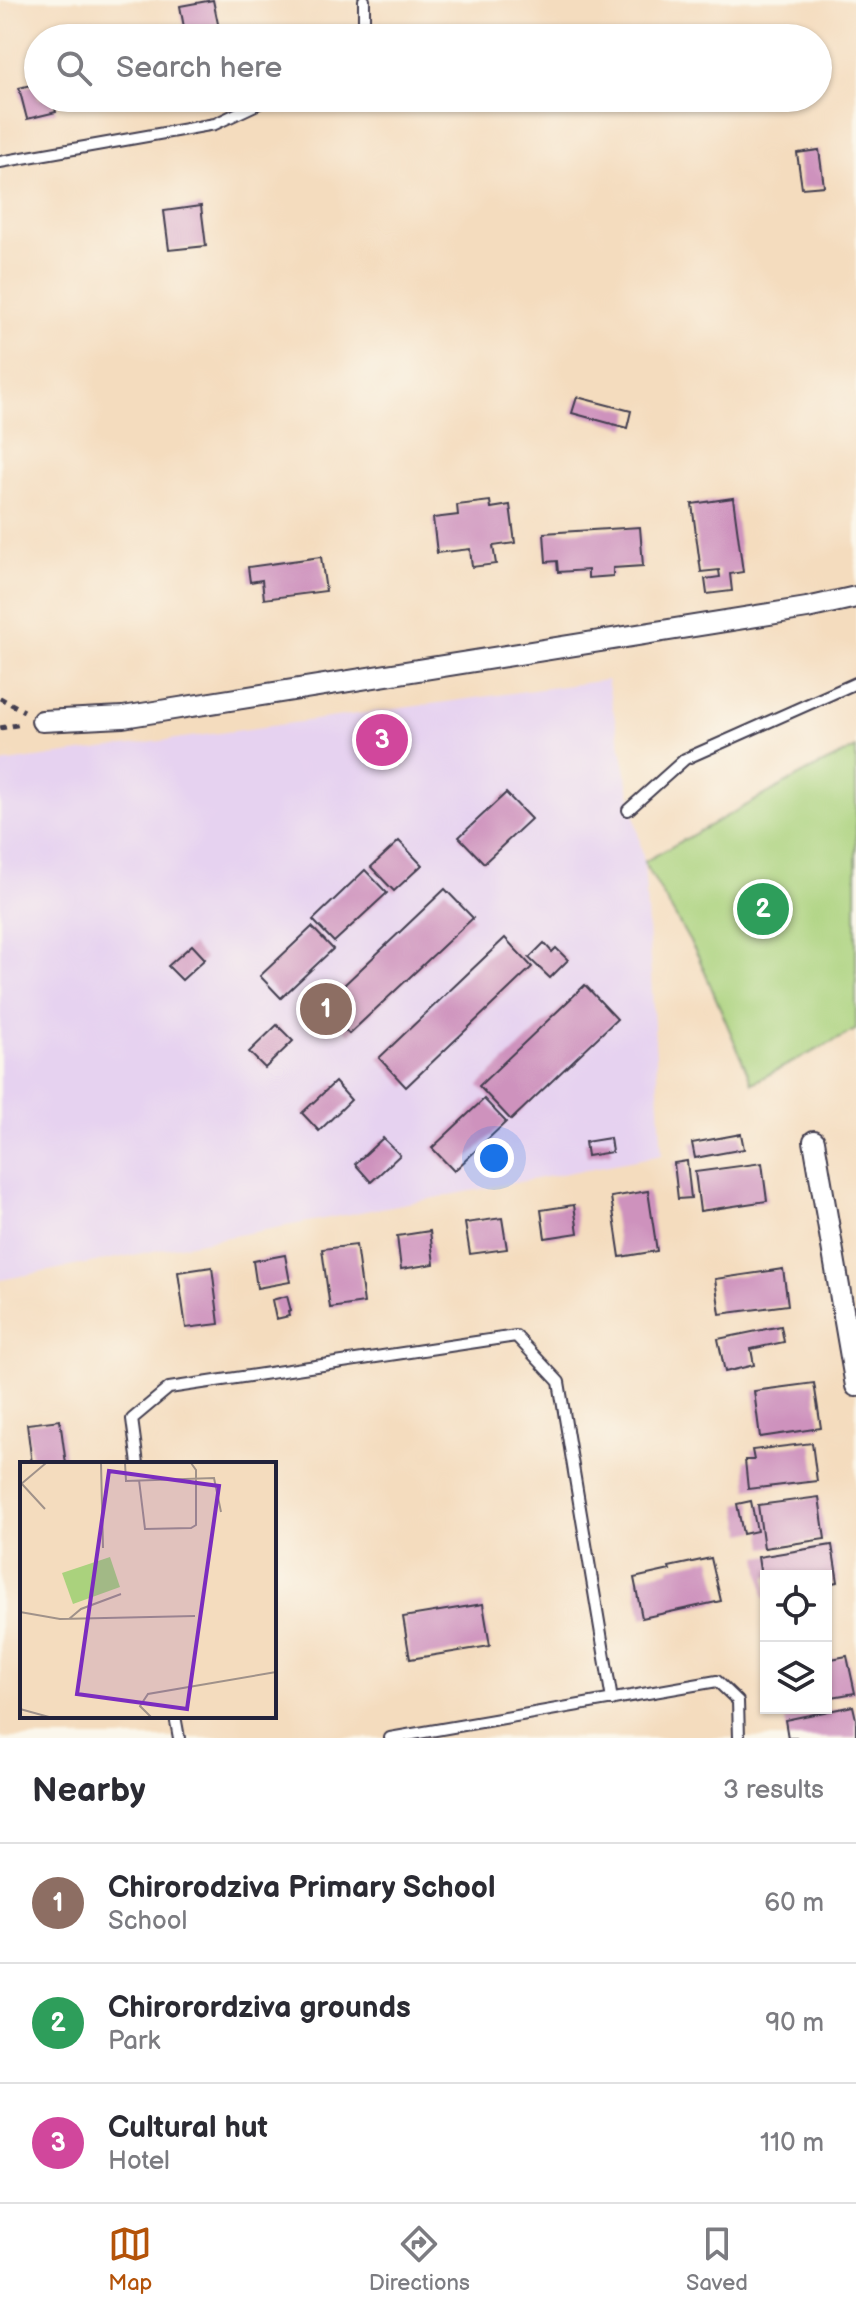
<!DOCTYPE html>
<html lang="en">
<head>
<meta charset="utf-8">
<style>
  body { margin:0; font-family:"Balsamiq Sans",sans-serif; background:#f7f7f7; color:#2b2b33 }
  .controls { position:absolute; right:24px; bottom:24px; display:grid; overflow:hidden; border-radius:0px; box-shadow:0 2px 6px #0004 }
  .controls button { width:72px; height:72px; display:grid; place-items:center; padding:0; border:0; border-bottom:2px solid #e1e1e2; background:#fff; color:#2b2b33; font:40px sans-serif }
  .you { position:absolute; left:494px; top:1158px; width:28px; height:28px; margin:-20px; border:6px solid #fff; border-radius:50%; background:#1a73e8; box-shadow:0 0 0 12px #1a73e833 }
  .badge { display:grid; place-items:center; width:52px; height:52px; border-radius:50%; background:#b45309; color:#fff; font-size:26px; font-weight:700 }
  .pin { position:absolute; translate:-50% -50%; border:4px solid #fff; box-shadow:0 2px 8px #0006 }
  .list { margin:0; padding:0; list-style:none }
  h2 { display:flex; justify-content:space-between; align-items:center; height:104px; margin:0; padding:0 32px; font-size:34px }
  h2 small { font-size:26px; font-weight:400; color:#7c7c81 }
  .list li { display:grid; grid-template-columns:52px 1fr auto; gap:24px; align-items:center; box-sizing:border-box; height:120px; padding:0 32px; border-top:2px solid #e1e1e2 }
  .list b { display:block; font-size:30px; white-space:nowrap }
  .list p { margin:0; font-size:26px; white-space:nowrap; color:#7c7c81 }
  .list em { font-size:26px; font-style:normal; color:#7c7c81 }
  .icon { flex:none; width:44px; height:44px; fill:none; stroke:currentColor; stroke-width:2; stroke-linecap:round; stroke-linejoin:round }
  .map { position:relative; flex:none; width:856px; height:1738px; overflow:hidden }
  .search { position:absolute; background:#fff; box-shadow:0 2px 6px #0004; left:24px; right:24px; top:24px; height:88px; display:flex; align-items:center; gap:20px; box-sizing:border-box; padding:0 28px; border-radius:44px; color:#7c7c81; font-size:30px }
  .sheet { height:464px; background:#fff }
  nav { display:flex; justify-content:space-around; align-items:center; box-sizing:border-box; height:112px; border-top:2px solid #e1e1e2; background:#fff; font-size:22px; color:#7c7c81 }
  nav a { display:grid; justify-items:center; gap:4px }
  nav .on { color:#b45309 }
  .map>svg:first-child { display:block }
  .built { fill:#e6d2f0 }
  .green { fill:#aad27d; stroke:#667a5c; stroke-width:2 }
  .building { fill:#ce92bd }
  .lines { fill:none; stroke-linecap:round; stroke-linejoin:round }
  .lane-casing { stroke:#423e4f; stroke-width:14 }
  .street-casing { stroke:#423e4f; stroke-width:24 }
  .path { stroke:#423e4f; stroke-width:5; stroke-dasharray:6 6; stroke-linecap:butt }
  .lane { stroke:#fff; stroke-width:10 }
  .street { stroke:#fff; stroke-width:20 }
  .inset-road { fill:none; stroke:#a0928a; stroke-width:2 }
  .view { fill:#7b2cbf; fill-opacity:0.15; stroke:#7b2cbf; stroke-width:4 }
  .inset-edge { fill:none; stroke:#22223b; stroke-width:4 }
</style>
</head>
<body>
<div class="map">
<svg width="856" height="1738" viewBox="0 0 856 1738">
  <rect width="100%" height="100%" fill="#fbf7ec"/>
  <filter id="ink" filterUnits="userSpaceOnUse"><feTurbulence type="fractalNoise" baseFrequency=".0125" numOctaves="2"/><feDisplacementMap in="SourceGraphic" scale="16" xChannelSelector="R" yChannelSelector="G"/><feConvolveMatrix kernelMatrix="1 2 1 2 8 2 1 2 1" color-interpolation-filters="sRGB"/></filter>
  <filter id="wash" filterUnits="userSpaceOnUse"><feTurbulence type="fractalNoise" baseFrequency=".006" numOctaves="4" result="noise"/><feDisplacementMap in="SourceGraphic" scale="32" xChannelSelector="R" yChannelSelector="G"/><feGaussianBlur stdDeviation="1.8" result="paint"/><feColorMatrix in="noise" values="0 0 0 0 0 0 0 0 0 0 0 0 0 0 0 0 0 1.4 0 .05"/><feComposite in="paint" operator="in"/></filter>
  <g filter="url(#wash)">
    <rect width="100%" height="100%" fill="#f4dcbe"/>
    <path class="built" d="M 607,680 L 644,862 L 662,1155 L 0,1280 L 0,763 Z"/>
    <path class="green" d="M 856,748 L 856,1030 L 752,1083 L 698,956 L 644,862 L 810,770 Z"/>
    <g id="blocks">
      <g class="building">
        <path d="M 213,0 L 221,38 L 186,38 L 180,6 Z"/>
        <path d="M 38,83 L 38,98 L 52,98 L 56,112 L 27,119 L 19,88 Z"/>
        <path d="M 819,150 L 824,186 L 802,188 L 797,153 Z"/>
        <path d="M 201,206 L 206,246 L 169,250 L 164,211 Z"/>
        <path d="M 577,397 L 631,411 L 627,428 L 572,413 Z"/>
        <path d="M 733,498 L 743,572 L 730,574 L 732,591 L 707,594 L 705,579 L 720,577 L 719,570 L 701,572 L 692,504 Z"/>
        <path d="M 490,501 L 491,508 L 510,505 L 515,543 L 493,546 L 496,564 L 472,567 L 470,549 L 437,553 L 433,518 L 458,515 L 457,505 Z"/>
        <path d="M 640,527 L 643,566 L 613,568 L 613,576 L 588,578 L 588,570 L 558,572 L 557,561 L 546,562 L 544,533 Z"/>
        <path d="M 321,557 L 326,591 L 264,599 L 262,580 L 250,582 L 248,567 Z"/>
        <path d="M 506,793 L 531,819 L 484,863 L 459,837 Z"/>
        <path d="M 399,841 L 422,865 L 394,891 L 371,867 Z"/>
        <path d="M 365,870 L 387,893 L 334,942 L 313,920 Z"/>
        <path d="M 445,889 L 473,918 L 349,1034 L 322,1006 Z"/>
        <path d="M 312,927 L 333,949 L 281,998 L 260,976 Z"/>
        <path d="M 505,938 L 532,967 L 406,1087 L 379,1058 Z"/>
        <path d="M 544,943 L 552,952 L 556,948 L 568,960 L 550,978 L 529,958 Z"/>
        <path d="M 192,945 L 205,959 L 182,980 L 168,966 Z"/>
        <path d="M 585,985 L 617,1019 L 511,1120 L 479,1086 Z"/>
        <path d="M 277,1025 L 293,1041 L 265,1068 L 249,1052 Z"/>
        <path d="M 335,1082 L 351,1100 L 319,1131 L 302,1113 Z"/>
        <path d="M 484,1099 L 506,1122 L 454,1171 L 432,1148 Z"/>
        <path d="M 741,1134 L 744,1149 L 695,1158 L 692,1143 Z"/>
        <path d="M 383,1138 L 400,1155 L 371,1182 L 355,1164 Z"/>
        <path d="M 610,1138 L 612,1152 L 587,1156 L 585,1142 Z"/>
        <path d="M 687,1161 L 691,1198 L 678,1199 L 674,1163 Z"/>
        <path d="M 762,1163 L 767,1201 L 700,1211 L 695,1172 Z"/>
        <path d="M 648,1191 L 657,1251 L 620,1257 L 611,1197 Z"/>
        <path d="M 574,1205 L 578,1233 L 545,1238 L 541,1210 Z"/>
        <path d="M 502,1218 L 507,1249 L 470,1254 L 465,1223 Z"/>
        <path d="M 430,1231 L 434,1264 L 401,1269 L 397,1236 Z"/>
        <path d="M 356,1245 L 364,1303 L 330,1308 L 322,1249 Z"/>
        <path d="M 285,1255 L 290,1282 L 257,1288 L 253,1261 Z"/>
        <path d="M 212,1267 L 219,1324 L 186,1328 L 178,1272 Z"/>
        <path d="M 783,1269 L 788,1305 L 720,1314 L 715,1279 Z"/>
        <path d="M 287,1296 L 291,1311 L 288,1312 L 289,1316 L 276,1319 L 272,1300 Z"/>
        <path d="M 781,1326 L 784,1342 L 751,1349 L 754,1365 L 725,1372 L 718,1339 Z"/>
        <path d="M 814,1383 L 821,1428 L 760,1437 L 754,1391 Z"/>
        <path d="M 60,1420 L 66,1464 L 32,1464 L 27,1424 Z"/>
        <path d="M 812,1443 L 817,1481 L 748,1489 L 745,1460 L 754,1460 L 752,1450 Z"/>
        <path d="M 819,1497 L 825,1539 L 764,1548 L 758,1505 Z"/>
        <path d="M 751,1501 L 757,1531 L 743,1534 L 737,1504 Z"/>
        <path d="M 832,1545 L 838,1582 L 826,1584 L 826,1576 L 766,1576 L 766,1598 L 764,1598 L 758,1557 Z"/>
        <path d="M 711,1558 L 721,1601 L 642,1618 L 634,1578 L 670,1570 L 669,1567 Z"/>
        <path d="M 483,1604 L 490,1646 L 410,1659 L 403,1617 Z"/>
        <path d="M 847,1656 L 855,1693 L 826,1698 L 826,1660 Z"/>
        <path d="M 853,1706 L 856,1719 L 856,1738 L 788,1738 L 785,1720 Z"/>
      </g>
    </g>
  </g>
  <g filter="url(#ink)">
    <use href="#blocks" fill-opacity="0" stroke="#423e4f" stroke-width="2"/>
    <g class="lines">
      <defs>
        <g id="lane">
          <path d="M 354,38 L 364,28 L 364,0"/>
          <path d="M 0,162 L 215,124 L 270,98"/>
          <path d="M 628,810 L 685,759 L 856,683"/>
          <path d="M 138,1464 L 132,1419 L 169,1388 L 516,1336 L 559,1382 L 612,1700"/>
          <path d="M 175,1716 L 179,1738"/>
          <path d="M 390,1738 L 717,1681 L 738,1701 L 739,1738"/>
        </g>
        <g id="street">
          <path d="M 42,721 L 123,717 L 807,608 L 856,597"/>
          <path d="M 814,1141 L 856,1386"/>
        </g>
      </defs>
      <use href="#lane" class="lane-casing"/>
      <use href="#street" class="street-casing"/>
      <g class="path">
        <path d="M 0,698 L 24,711"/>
        <path d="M 0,728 L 22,724"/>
      </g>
      <use href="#lane" class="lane"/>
      <use href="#street" class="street"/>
    </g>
  </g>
  <g transform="translate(20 1462)">
    <rect width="256" height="256" fill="#f4dcbe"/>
    <path d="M 90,95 L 100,125 L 53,142 L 42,111 Z" fill="#aad27d"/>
    <path class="inset-road" d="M 81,1 L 83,86M 105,1 L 106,19 L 194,16 L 201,50M 119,18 L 125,67 L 171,66 L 176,63 L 176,8 L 171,1M 2,22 L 25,47M 0,23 L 26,1M 0,150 L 40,157 L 175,154M 49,157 L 61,147 L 101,132M 0,247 L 29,255M 131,255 L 120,244 L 128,232 L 256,210"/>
    <path class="view" d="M 89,9 L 199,24 L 167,247 L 57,232 Z"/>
    <rect width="256" height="256" class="inset-edge"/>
  </g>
</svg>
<div class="controls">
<button><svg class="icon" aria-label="locate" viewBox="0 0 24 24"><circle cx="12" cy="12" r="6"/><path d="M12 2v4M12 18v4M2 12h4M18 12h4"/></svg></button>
<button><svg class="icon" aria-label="layers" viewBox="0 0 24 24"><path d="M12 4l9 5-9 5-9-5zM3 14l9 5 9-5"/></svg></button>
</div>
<div class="you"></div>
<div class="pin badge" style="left:326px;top:1009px;background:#8d6e63">1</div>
<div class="pin badge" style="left:763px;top:909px;background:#2e9e5b">2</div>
<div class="pin badge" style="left:382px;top:740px;background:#d1479c">3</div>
<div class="search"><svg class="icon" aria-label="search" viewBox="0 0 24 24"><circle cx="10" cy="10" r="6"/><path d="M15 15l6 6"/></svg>Search here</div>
</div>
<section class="sheet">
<h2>Nearby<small>3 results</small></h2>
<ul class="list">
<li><span class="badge" style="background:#8d6e63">1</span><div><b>Chirorodziva Primary School</b><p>School</p></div><em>60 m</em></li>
<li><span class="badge" style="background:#2e9e5b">2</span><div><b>Chirorordziva grounds</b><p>Park</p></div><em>90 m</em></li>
<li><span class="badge" style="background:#d1479c">3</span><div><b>Cultural hut</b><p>Hotel</p></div><em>110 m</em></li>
</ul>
</section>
<nav>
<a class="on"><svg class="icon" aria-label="map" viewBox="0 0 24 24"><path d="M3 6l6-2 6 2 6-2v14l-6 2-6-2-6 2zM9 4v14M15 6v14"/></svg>Map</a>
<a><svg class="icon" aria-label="directions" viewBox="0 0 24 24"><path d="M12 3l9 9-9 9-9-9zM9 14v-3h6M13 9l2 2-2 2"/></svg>Directions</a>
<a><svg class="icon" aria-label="saved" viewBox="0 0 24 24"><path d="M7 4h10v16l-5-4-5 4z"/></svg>Saved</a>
</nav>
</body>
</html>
